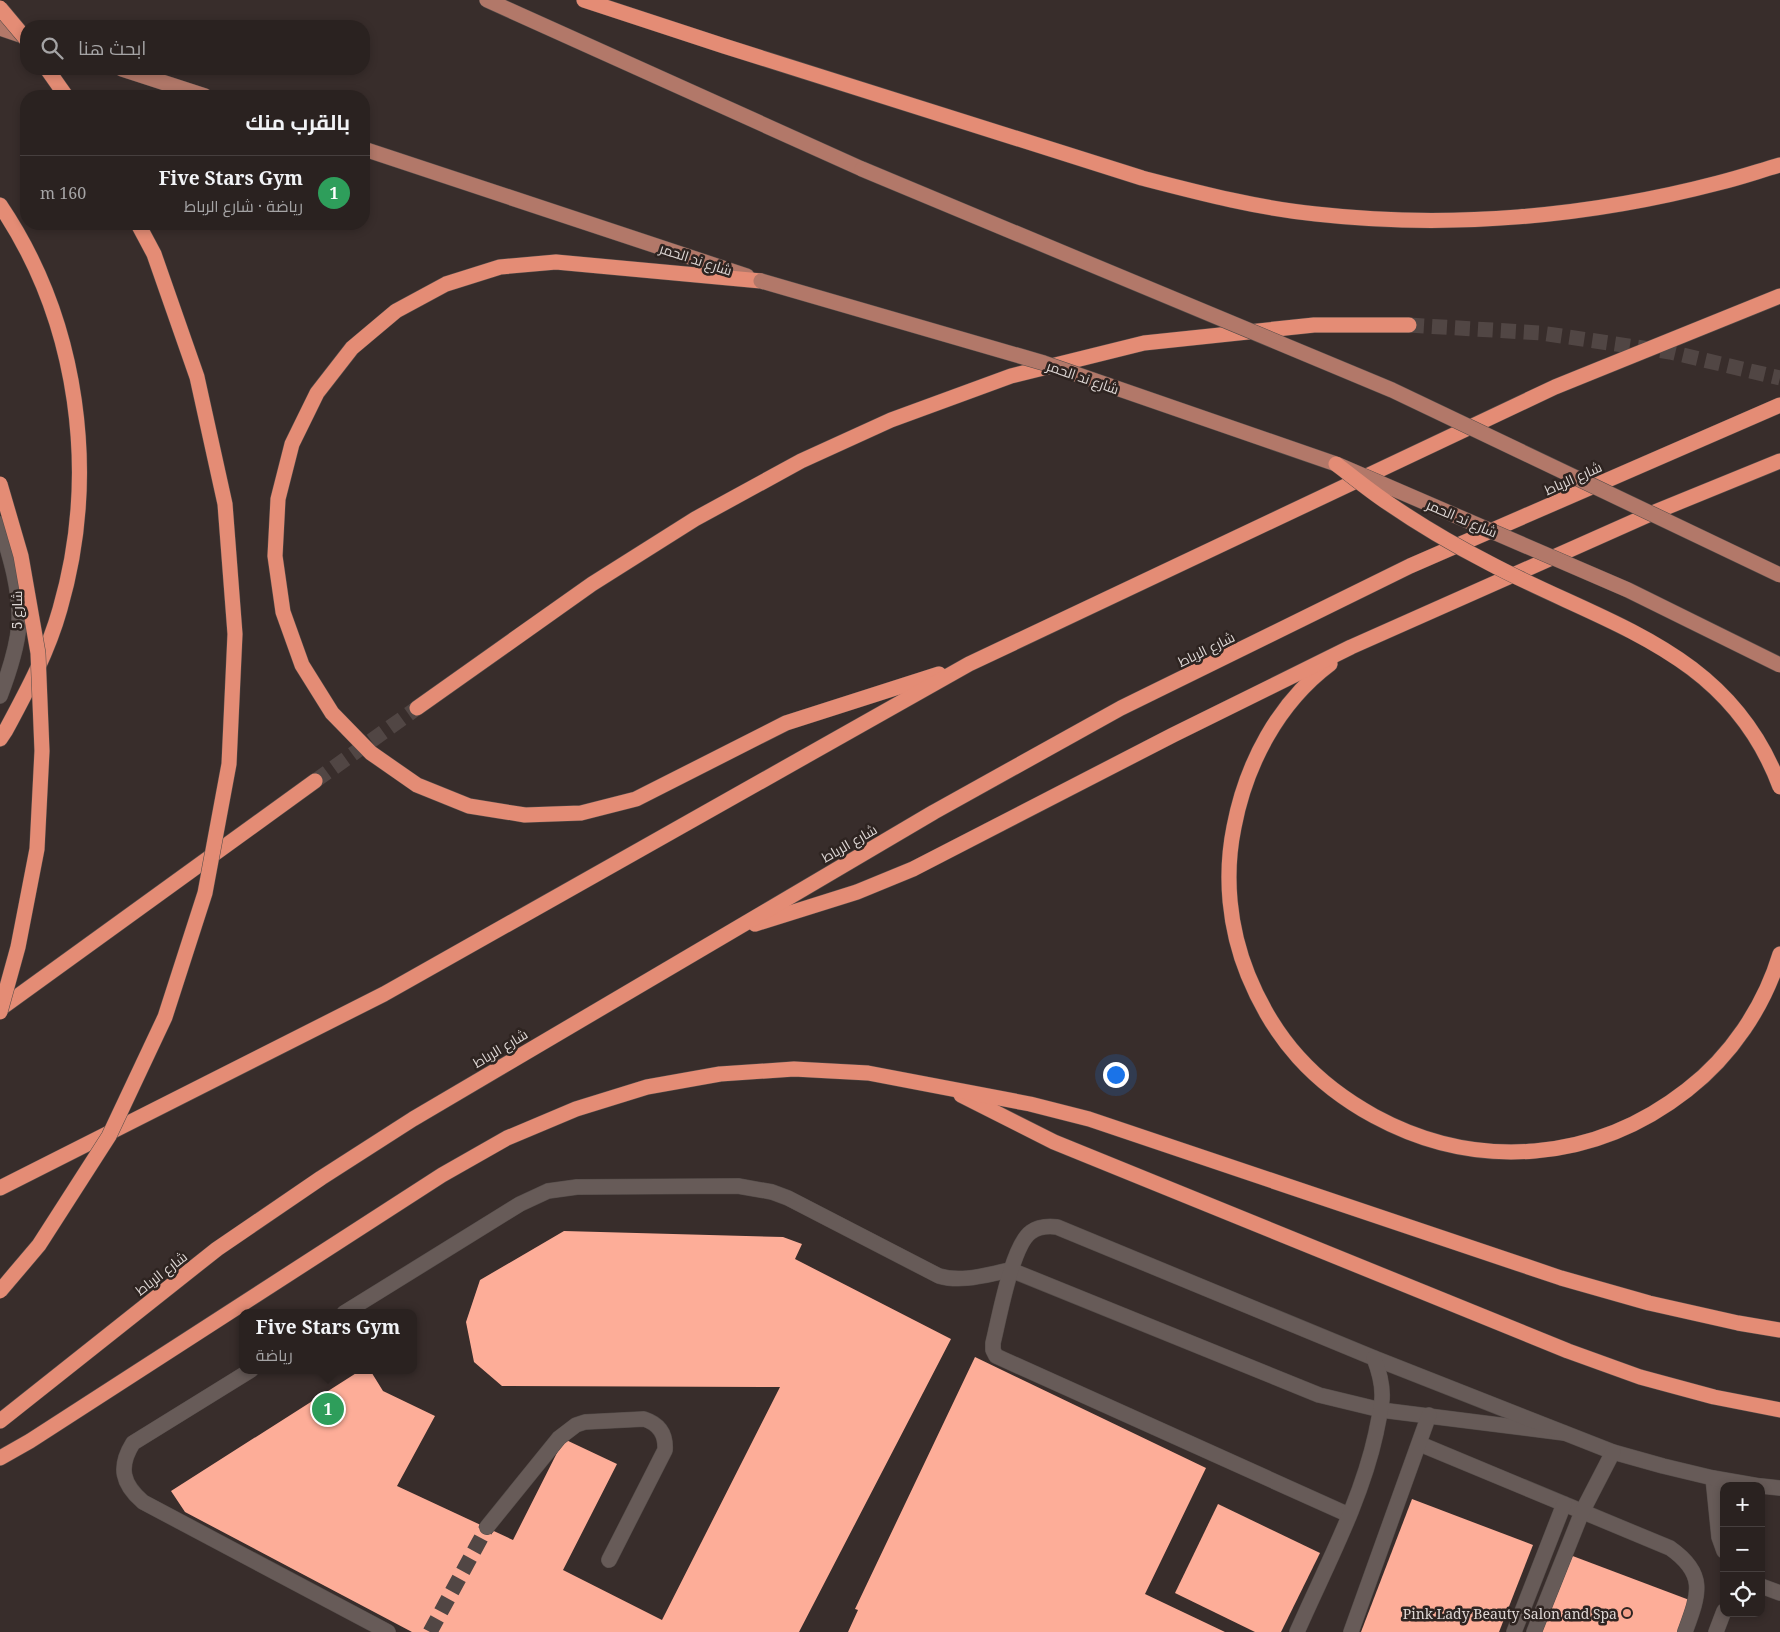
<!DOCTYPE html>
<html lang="ar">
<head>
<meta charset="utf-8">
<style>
  body { margin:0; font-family:"Noto Serif",Cairo,serif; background:#362f2d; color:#f1f3f6; direction:rtl }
  .controls { position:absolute; right:15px; bottom:15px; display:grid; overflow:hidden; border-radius:10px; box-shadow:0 2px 8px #0003 }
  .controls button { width:45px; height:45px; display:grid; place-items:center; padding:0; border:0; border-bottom:1px solid #463f3e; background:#2a2220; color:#f1f3f6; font:25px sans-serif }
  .you { position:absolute; left:1115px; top:1074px; width:18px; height:18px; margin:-12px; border:4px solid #fff; border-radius:50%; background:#1a73e8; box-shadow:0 0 0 8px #1a73e833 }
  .badge { display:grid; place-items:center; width:32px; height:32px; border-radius:50%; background:#bca0f2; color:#fff; font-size:16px; font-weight:700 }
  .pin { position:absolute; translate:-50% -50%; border:2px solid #fff; box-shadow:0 1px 5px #0006 }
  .popup { position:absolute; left:239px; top:1309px; width:178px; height:65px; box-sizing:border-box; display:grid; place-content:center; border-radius:10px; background:#2a2220; filter:drop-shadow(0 1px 4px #0005); font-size:16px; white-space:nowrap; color:#a5a4a5 }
  .popup b { font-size:19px; color:#f1f3f6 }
  .popup::after { content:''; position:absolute; left:50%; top:100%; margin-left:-10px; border:10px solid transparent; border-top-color:#2a2220 }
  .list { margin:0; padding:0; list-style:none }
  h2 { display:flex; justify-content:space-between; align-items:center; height:65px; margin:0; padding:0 20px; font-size:21px }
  h2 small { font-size:16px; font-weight:400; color:#a5a4a5 }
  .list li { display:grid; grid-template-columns:32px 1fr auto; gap:15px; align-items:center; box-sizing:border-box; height:75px; padding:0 20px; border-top:1px solid #463f3e }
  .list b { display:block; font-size:19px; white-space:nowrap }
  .list p { margin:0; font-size:16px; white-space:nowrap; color:#a5a4a5 }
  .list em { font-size:16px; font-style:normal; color:#a5a4a5 }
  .icon { flex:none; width:28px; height:28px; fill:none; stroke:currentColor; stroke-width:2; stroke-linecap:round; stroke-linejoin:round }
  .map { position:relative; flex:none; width:1780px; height:1632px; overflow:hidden; direction:ltr }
  .search { position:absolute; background:#2a2220; box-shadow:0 2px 8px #0003; left:20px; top:20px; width:350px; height:55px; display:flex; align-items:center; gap:12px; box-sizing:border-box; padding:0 18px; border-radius:20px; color:#a5a4a5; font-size:19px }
  .panel { position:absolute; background:#2a2220; box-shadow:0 2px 8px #0003; left:20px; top:90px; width:350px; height:140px; border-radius:20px; direction:rtl }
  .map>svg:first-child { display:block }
  .building { fill:#fdad98 }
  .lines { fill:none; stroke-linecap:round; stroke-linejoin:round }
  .minor-tunnel { stroke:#514644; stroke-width:15; stroke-dasharray:15 8; stroke-linecap:butt }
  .highway-tunnel { stroke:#514644; stroke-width:15; stroke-dasharray:15 8; stroke-linecap:butt }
  .minor-casing { stroke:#544c49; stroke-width:16 }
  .major-casing { stroke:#544c49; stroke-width:16 }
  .highway-casing { stroke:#544c49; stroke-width:16 }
  .minor { stroke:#675b58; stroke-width:15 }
  .major { stroke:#b27869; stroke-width:15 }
  .highway { stroke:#e48c75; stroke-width:15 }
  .major-bridge-casing { stroke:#544c49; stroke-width:16; stroke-linecap:butt }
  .highway-bridge-casing { stroke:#544c49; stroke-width:16; stroke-linecap:butt }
  .major-bridge { stroke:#b27869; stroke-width:15 }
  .highway-bridge { stroke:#e48c75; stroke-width:15 }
  .poi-dot { fill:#f49e88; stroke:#2e2421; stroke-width:2 }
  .labels { text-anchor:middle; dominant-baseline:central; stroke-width:5; stroke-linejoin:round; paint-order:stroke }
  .street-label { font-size:14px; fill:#ded7d5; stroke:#2e2421 }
  .poi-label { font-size:14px; fill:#ded7d5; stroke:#2e2421; text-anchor:end }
</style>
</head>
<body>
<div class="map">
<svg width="1780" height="1632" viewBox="0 0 1780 1632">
  <rect width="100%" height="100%" fill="#382d2b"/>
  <g class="building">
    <path d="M 564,1231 L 783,1237 L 802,1244 L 795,1259 L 951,1339 L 799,1632 L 412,1632 L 185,1512 L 171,1491 L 361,1370 L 370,1370 L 383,1391 L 435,1416 L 397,1486 L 513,1540 L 564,1439 L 617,1464 L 563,1570 L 662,1620 L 780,1387 L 502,1386 L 474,1362 L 466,1322 L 480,1280 Z"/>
    <path d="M 975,1357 L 1206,1468 L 1145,1594 L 1225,1632 L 848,1632 L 858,1610 L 855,1609 Z"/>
    <path d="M 1412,1499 L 1533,1545 L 1499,1632 L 1361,1632 Z"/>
    <path d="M 1218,1504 L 1320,1553 L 1281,1632 L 1255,1632 L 1175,1593 Z"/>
    <path d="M 1570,1555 L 1692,1601 L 1680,1632 L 1540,1632 Z"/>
  </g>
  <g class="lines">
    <path class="minor-tunnel" d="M 430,1632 L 487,1527"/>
    <g class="highway-tunnel">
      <path d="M 1409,325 L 1541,333 L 1670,352 L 1780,378"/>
      <path d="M 315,781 L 417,708"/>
    </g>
    <defs>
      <g id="minor">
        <path d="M 0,524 C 10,556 21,591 19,625 C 17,647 8,675 0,696"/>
        <path d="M 344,1313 L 520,1204 L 548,1191 L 577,1187 L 738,1186 L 772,1192 L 788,1198 L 939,1276 C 963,1283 988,1274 1011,1270 L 1319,1395 L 1381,1410 L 1564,1433"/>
        <path d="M 251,1370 L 133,1443 C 118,1467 122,1484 143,1502 L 388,1632"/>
        <path d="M 1420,1444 L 1670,1548 C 1707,1574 1699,1594 1685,1632"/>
        <path d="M 1713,1478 L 1719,1537 L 1724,1551"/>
        <path d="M 1761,1486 L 1780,1488"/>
        <path d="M 1349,1515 L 996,1356 L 993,1350 L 993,1343 C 999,1319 1012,1245 1031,1232 C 1039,1226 1048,1226 1057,1227 L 1374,1358 L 1613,1452 L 1663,1466 L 1713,1478 L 1759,1486"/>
        <path d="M 487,1527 L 559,1438 L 576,1425 L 585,1422 L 644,1419 C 659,1424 666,1434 665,1450 L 609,1560"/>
        <path d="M 1761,1586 L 1780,1593"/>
        <path d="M 1297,1632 C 1325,1568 1361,1502 1376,1433 C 1378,1422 1381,1411 1382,1399 C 1383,1385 1379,1371 1374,1358"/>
        <path d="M 1351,1632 L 1429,1415"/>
        <path d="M 1514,1632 L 1564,1504"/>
        <path d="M 1534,1632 L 1582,1512 L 1613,1452"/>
        <path d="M 1716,1632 L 1724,1611"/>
      </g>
      <g id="major">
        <path d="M 487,0 L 862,169"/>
        <path d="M 0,28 L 26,37"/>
        <path d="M 122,69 L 205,96"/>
        <path d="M 364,149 L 747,276"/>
      </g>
      <g id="highway">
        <path d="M 584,0 L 724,46 L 1142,178 C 1200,193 1257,208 1316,214 C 1450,229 1588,217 1718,183 C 1739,178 1759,171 1780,165"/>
        <path d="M 47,69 L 66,96"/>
        <path d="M 0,205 C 79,322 99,474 60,609 C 48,652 27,691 6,730 L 0,739"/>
        <path d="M 761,281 L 556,262 L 500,267 L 446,284 L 396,311 L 352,348 L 317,393 L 292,444 L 278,499 L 275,556 L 283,612 L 302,665 L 332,713 L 371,753 L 417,785 L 469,806 L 525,815 L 581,813 L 636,799 L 786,723 L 939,674"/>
        <path d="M 1330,664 C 1278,703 1246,764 1234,827 C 1224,876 1229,928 1248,975 C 1274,1039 1314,1083 1374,1116 C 1477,1172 1595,1162 1687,1090 C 1731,1056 1764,1007 1780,954"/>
        <path d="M 417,708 L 592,584 L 695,519 L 801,461 L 891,420 L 1011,376 L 1144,343 L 1314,325 L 1409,325"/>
        <path d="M 755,924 L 857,892 L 913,869 L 1173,735 L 1351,647 L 1655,512 L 1780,461"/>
        <path d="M 0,1009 L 315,781"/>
        <path d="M 961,1095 L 1054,1142 L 1568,1351 L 1640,1377 L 1714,1397 L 1780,1410"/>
        <path d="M 0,1188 L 384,994 L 969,664 L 1555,387 L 1780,296"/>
        <path d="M 0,1421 L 217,1249 L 321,1178 L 413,1119 L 934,812 L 1121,708 L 1410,566 L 1780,405"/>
        <path d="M 0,1458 L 30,1441 L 442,1175 L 507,1138 L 576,1109 L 647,1087 L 720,1074 L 794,1069 L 868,1073 L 1030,1104 L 1089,1119 L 1561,1278 L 1649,1303 L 1738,1323 L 1780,1330"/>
      </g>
    </defs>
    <use href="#minor" class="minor-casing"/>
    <use href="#major" class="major-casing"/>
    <use href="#highway" class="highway-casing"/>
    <use href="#minor" class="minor"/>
    <use href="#major" class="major"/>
    <use href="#highway" class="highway"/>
    <defs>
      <g id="major-bridge">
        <path d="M 862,169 L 1392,390 L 1780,575"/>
        <path d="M 761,281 L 1044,363 L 1336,464 L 1628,590 L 1780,665"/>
      </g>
      <g id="highway-bridge">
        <path d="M 0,8 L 26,39"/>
        <path d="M 1336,464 C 1353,477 1370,491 1388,503 C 1420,525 1454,545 1489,563 C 1605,625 1729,649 1780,787"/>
        <path d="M 0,484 L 21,556 L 38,653 L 42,751 L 37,849 L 18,947 L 0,1012"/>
        <path d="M 0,1291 L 39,1245 L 109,1136 L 165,1017 L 205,893 L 229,764 L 235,634 L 225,504 L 197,377 L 154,254 L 138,224"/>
      </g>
    </defs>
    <use href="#major-bridge" class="major-bridge-casing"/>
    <use href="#highway-bridge" class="highway-bridge-casing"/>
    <use href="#major-bridge" class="major-bridge"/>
    <use href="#highway-bridge" class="highway-bridge"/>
  </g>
  <circle class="poi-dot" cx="1627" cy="1613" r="5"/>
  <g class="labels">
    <g class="street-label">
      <text transform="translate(696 259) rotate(18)">شارع ند الحمر</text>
      <text transform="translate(1083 377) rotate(19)">شارع ند الحمر</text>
      <text transform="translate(1573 478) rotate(-24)">شارع الرباط</text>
      <text transform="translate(1462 518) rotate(23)">شارع ند الحمر</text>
      <text transform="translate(16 610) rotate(-90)">شارع 5</text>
      <text transform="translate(1206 649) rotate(-26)">شارع الرباط</text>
      <text transform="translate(849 843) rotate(-30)">شارع الرباط</text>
      <text transform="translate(500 1048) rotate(-31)">شارع الرباط</text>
      <text transform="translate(161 1273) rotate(-38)">شارع الرباط</text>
    </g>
    <g class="poi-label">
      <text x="1617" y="1613">Pink Lady Beauty Salon and Spa</text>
    </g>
  </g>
</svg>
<div class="controls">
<button>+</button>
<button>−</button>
<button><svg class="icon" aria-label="locate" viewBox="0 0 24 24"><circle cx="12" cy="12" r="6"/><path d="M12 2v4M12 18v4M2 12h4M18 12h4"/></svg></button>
</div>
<div class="you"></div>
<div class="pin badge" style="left:328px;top:1409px;background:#2e9e5b">1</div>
<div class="popup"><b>Five Stars Gym</b>رياضة</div>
<div class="search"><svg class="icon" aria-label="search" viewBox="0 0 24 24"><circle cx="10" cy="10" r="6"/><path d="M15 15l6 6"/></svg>ابحث هنا</div>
<section class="panel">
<h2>بالقرب منك<small></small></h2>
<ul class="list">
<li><span class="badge" style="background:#2e9e5b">1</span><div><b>Five Stars Gym</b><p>رياضة · شارع الرباط</p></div><em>160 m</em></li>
</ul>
</section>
</div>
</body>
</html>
